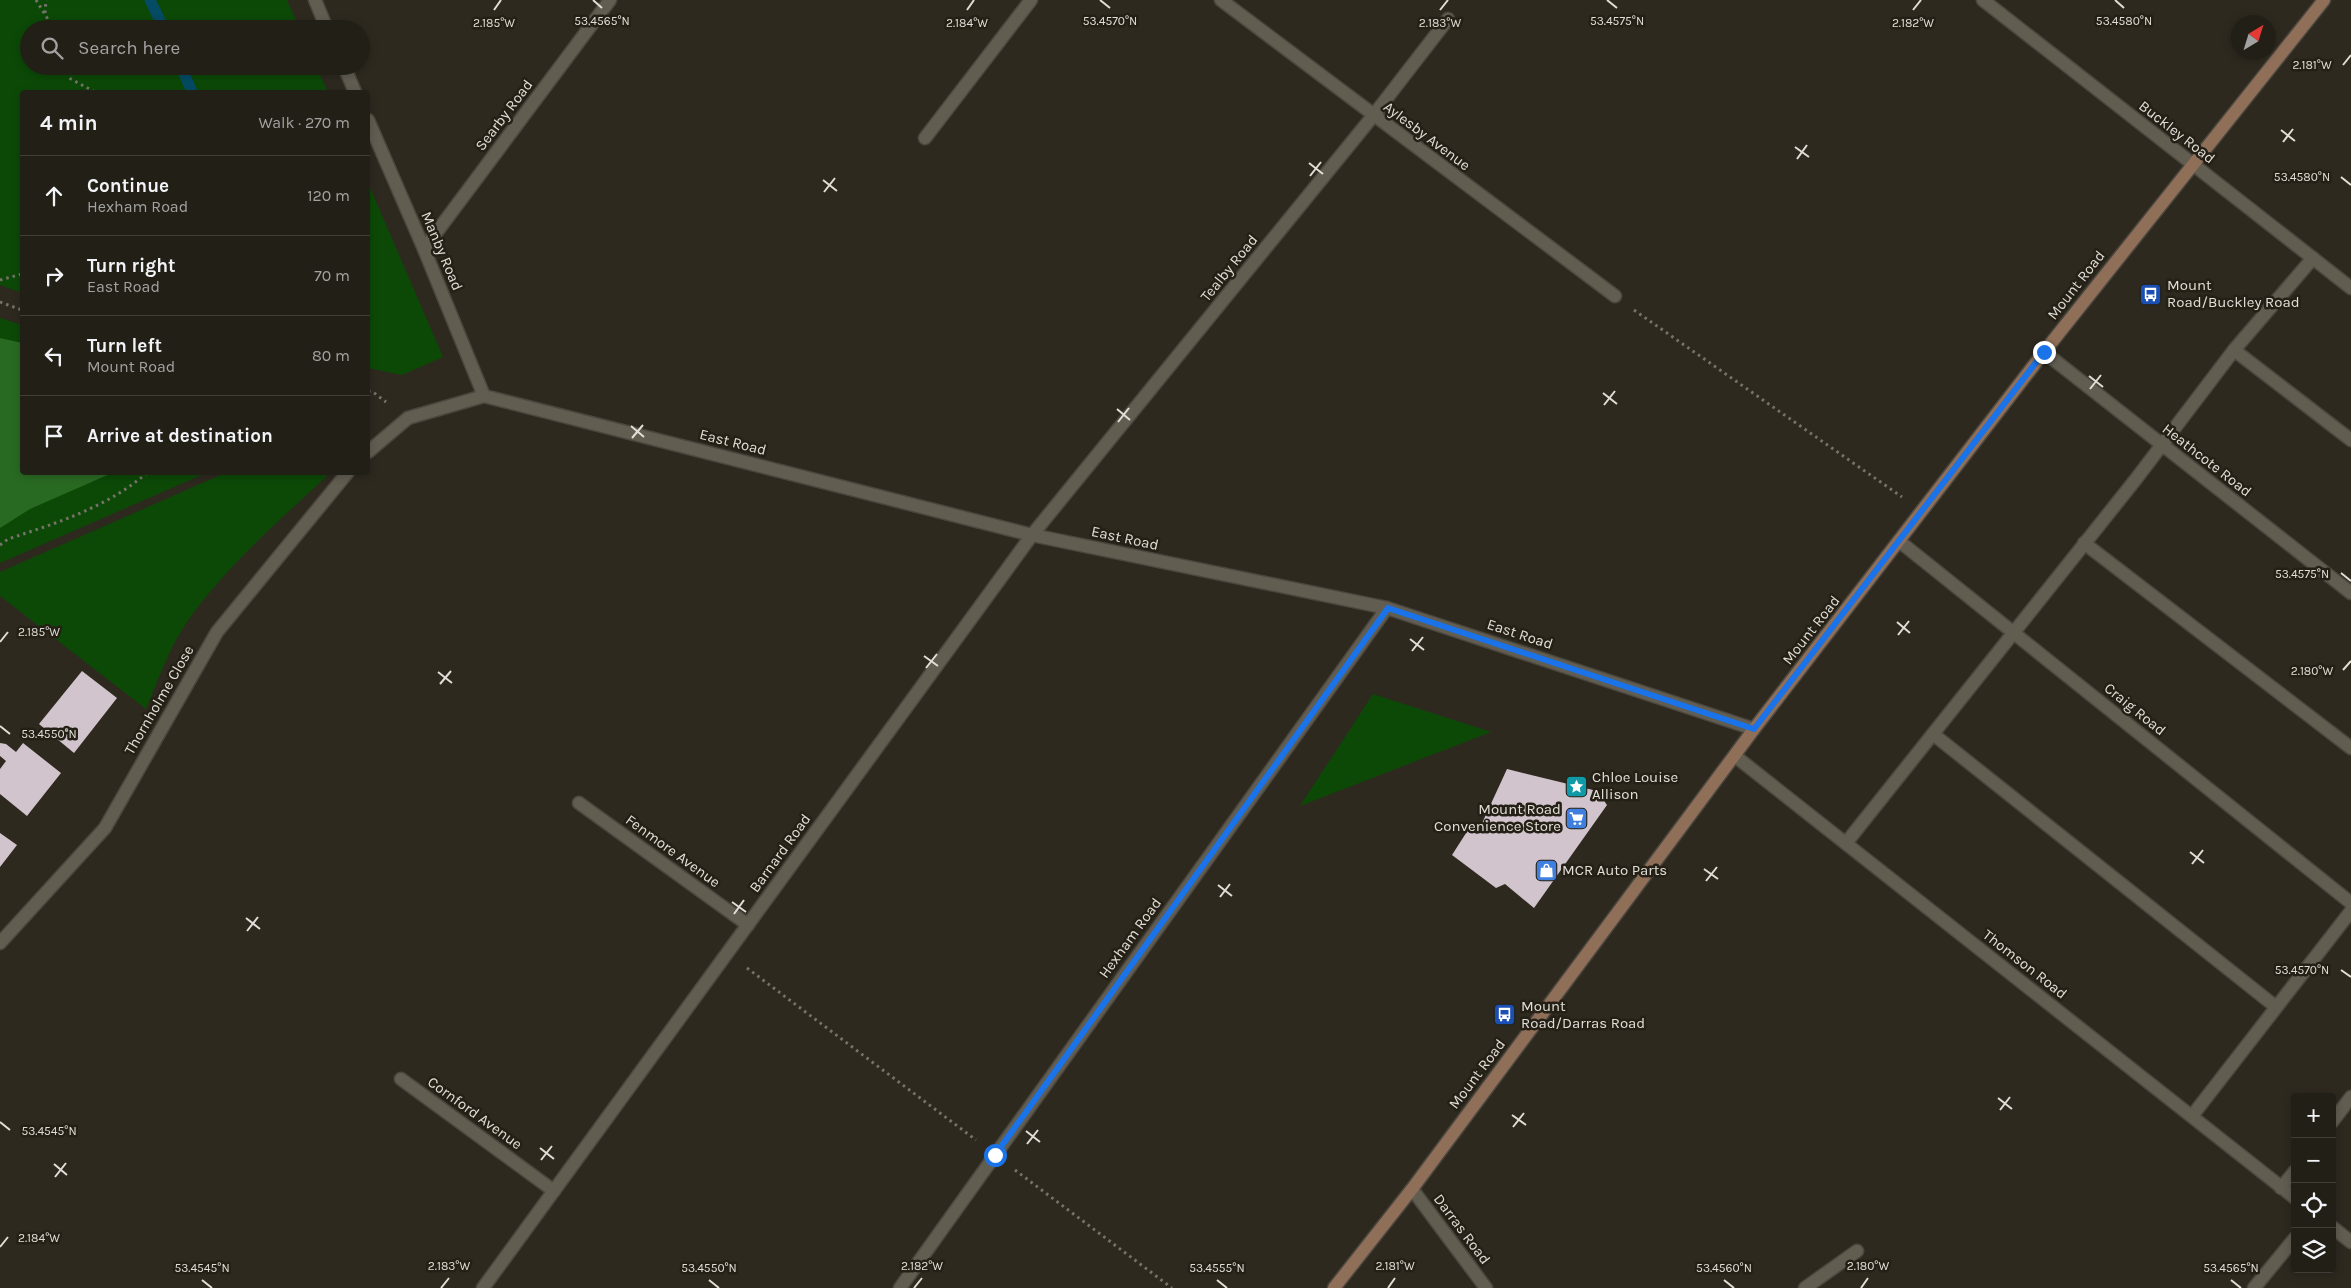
<!DOCTYPE html>
<html lang="en">
<head>
<meta charset="utf-8">
<style>
  body { margin:0; font-family:Karla,sans-serif; background:#2a2720; color:#f1f3f6 }
  .controls { position:absolute; right:15px; bottom:15px; display:grid; overflow:hidden; border-radius:5px; box-shadow:0 2px 8px #0003 }
  .controls button { width:45px; height:45px; display:grid; place-items:center; padding:0; border:0; border-bottom:1px solid #3f3d36; background:#221f17; color:#f1f3f6; font:25px sans-serif }
  .compass { position:absolute; left:2231px; top:15px; width:45px; height:45px; border-radius:50%; background:#221f17; box-shadow:0 2px 8px #0003; rotate:38deg }
  .stop { position:absolute; width:15px; height:15px; margin:-11px; border:4px solid #1a73e8; border-radius:50%; background:#fff }
  .stop.end { background:#1a73e8; border-color:#fff; box-shadow:0 1px 5px #0008 }
  .list { margin:0; padding:0; list-style:none }
  h2 { display:flex; justify-content:space-between; align-items:center; height:65px; margin:0; padding:0 20px; font-size:21px }
  h2 small { font-size:16px; font-weight:400; color:#a2a2a1 }
  .list li { display:grid; grid-template-columns:32px 1fr auto; gap:15px; align-items:center; box-sizing:border-box; height:80px; padding:0 20px; border-top:1px solid #3f3d36 }
  .list b { display:block; font-size:19px; white-space:nowrap }
  .list p { margin:0; font-size:16px; white-space:nowrap; color:#a2a2a1 }
  .list em { font-size:16px; font-style:normal; color:#a2a2a1 }
  .icon { flex:none; width:28px; height:28px; fill:none; stroke:currentColor; stroke-width:2; stroke-linecap:round; stroke-linejoin:round }
  .map { position:relative; flex:none; width:2351px; height:1288px; overflow:hidden }
  .search { position:absolute; background:#221f17; box-shadow:0 2px 8px #0003; left:20px; top:20px; width:350px; height:55px; display:flex; align-items:center; gap:12px; box-sizing:border-box; padding:0 18px; border-radius:28px; color:#a2a2a1; font-size:19px }
  .panel { position:absolute; background:#221f17; box-shadow:0 2px 8px #0003; left:20px; top:90px; width:350px; height:385px; border-radius:5px }
  .map>svg:first-child { display:block }
  .green { fill:#0c4907 }
  .forest { fill:#296a23 }
  .lines { fill:none; stroke-linecap:round; stroke-linejoin:round }
  .stream { stroke:#044b63; stroke-width:11 }
  .building { fill:#d1c4cd }
  .lane-casing { stroke:#4b473f; stroke-width:15 }
  .street-casing { stroke:#4b473f; stroke-width:15 }
  .secondary-casing { stroke:#4b473f; stroke-width:15 }
  .path { stroke:#77736a; stroke-width:3; stroke-dasharray:2.5 4; stroke-linecap:butt }
  .lane { stroke:#625d51; stroke-width:12 }
  .street { stroke:#625d51; stroke-width:12 }
  .secondary { stroke:#906f59; stroke-width:12 }
  .route { stroke:#1a73e8; stroke-width:6 }
  .ticks { fill:none; stroke:#e1ded7; stroke-width:2 }
  .labels { text-anchor:middle; dominant-baseline:central; stroke-width:5; stroke-linejoin:round; paint-order:stroke }
  .street-label { font-size:15px; fill:#e1ded7; stroke:#242016 }
  .poi-label { font-size:15px; fill:#e1ded7; stroke:#242016; text-anchor:start }
  .ticks-label { font-size:12px; text-anchor:middle; fill:#e1ded7; stroke:#242016; stroke-width:5; stroke-linejoin:round; paint-order:stroke }
</style>
</head>
<body>
<div class="map">
<svg width="2351" height="1288" viewBox="0 0 2351 1288">
  <rect width="100%" height="100%" fill="#2e291f"/>
  <g class="green">
    <path d="M 0,0 L 287,0 L 300,29 L 29,29 L 29,66 L 316,66 L 328,92 L 22,92 L 22,293 L 0,285 Z"/>
    <path d="M 368,183 L 443,357 L 402,375 L 368,368 Z"/>
    <path d="M 0,318 L 22,325 L 22,472 L 206,473 L 0,563 Z"/>
    <path d="M 225,473 L 330,473 C 281,519 226,566 187,622 C 169,648 158,680 146,709 L 0,596 L 0,572 Z"/>
    <path d="M 1373,694 L 1491,732 L 1300,806 Z"/>
  </g>
  <path class="forest" d="M 0,338 L 22,343 L 22,472 L 112,473 L 30,509 L 0,528 Z"/>
  <g class="lines">
    <g class="stream">
      <path d="M 150,0 L 164,29"/>
      <path d="M 181,66 L 192,92"/>
    </g>
  </g>
  <g class="building">
    <path d="M 82,671 L 117,698 L 74,753 L 39,724 Z"/>
    <path d="M 0,743 L 6,744 L 16,752 L 23,743 L 61,773 L 27,816 L 0,794 L 0,769 L 6,761 L 0,756 Z"/>
    <path d="M 1507,769 L 1597,791 L 1607,805 L 1534,908 L 1505,884 L 1496,888 L 1452,855 L 1468,830 L 1477,834 Z"/>
    <path d="M 0,833 L 17,845 L 0,867 Z"/>
  </g>
  <g class="lines">
    <defs>
      <g id="lane">
        <path d="M 2234,350 L 2351,440"/>
        <path d="M 2084,543 L 2351,748"/>
        <path d="M 1933,734 L 2276,1007"/>
        <path d="M 1846,843 L 2136,479 L 2234,350 L 2313,258"/>
        <path d="M 2192,1116 L 2351,911"/>
      </g>
      <g id="street">
        <path d="M 315,0 L 327,29"/>
        <path d="M 1221,0 L 1615,296"/>
        <path d="M 1983,0 L 2351,288"/>
        <path d="M 344,66 L 355,92"/>
        <path d="M 368,120 L 424,249 L 484,396"/>
        <path d="M 925,138 L 1031,0"/>
        <path d="M 424,249 L 610,0"/>
        <path d="M 2044,352 L 2351,593"/>
        <path d="M 484,396 L 1032,535 L 1387,608 L 1754,729"/>
        <path d="M 368,452 L 408,418 L 484,396"/>
        <path d="M 1899,541 L 2351,903"/>
        <path d="M 1735,756 L 2295,1198"/>
        <path d="M 579,803 L 748,925"/>
        <path d="M 0,943 L 105,828 L 217,632 L 348,472"/>
        <path d="M 401,1079 L 554,1191"/>
        <path d="M 2332,1122 L 2351,1097"/>
        <path d="M 2281,1188 L 2295,1171"/>
        <path d="M 1412,1189 L 1486,1288"/>
        <path d="M 2332,1227 L 2351,1242"/>
        <path d="M 483,1288 L 1032,535 L 1373,116 L 1448,19"/>
        <path d="M 900,1288 L 1387,608"/>
        <path d="M 1805,1288 L 1857,1251"/>
        <path d="M 2254,1288 L 2295,1238"/>
      </g>
      <path id="secondary" d="M 1334,1288 L 1412,1189 L 1754,729 L 2044,352 L 2324,0"/>
    </defs>
    <use href="#lane" class="lane-casing"/>
    <use href="#street" class="street-casing"/>
    <use href="#secondary" class="secondary-casing"/>
    <g class="path">
      <path d="M 36,0 L 54,29"/>
      <path d="M 45,13 L 46,0"/>
      <path d="M 66,66 L 69,78 L 95,92"/>
      <path d="M 0,280 L 22,274"/>
      <path d="M 0,302 L 22,310"/>
      <path d="M 1634,310 L 1902,497"/>
      <path d="M 368,391 L 373,392 L 386,402"/>
      <path d="M 0,545 L 8,539 C 57,523 108,507 148,472"/>
      <path d="M 747,968 L 976,1140"/>
      <path d="M 1015,1170 L 1172,1288"/>
    </g>
    <use href="#lane" class="lane"/>
    <use href="#street" class="street"/>
    <use href="#secondary" class="secondary"/>
  </g>
  <g class="lines">
    <path class="route" d="M 995,1155 L 1388,608 L 1754,729 L 2044,352"/>
  </g>
  <path class="ticks" d="M 593,0 L 602,8M 1100,0 L 1110,8M 1607,0 L 1617,8M 2115,0 L 2124,8M 494,10 L 501,0M 967,10 L 974,0M 1440,10 L 1448,0M 1913,10 L 1921,0M 2343,65 L 2351,55M 2281,130 L 2295,141M 2283,142 L 2293,129M 1795,147 L 1809,157M 1797,159 L 1807,145M 1309,163 L 1323,174M 1310,176 L 1321,162M 2341,177 L 2351,185M 823,180 L 837,191M 824,192 L 835,178M 2089,376 L 2103,387M 2090,389 L 2101,375M 1603,393 L 1617,404M 1604,405 L 1615,391M 1117,409 L 1130,420M 1118,422 L 1129,408M 631,426 L 644,437M 632,438 L 643,425M 2341,573 L 2351,581M 1897,622 L 1910,633M 1898,635 L 1909,621M 1410,639 L 1424,650M 0,642 L 8,632M 1412,651 L 1423,637M 924,656 L 938,666M 926,668 L 937,654M 2343,670 L 2351,661M 438,672 L 452,683M 440,684 L 451,671M 0,726 L 10,734M 2190,852 L 2204,863M 2192,864 L 2203,850M 1704,869 L 1718,879M 1706,881 L 1717,867M 1218,885 L 1232,896M 1220,897 L 1230,884M 732,902 L 746,912M 734,914 L 744,900M 246,918 L 260,929M 247,931 L 258,917M 2341,970 L 2351,977M 1998,1098 L 2012,1109M 2000,1110 L 2010,1097M 1512,1115 L 1526,1125M 0,1122 L 10,1130M 1513,1127 L 1524,1113M 1026,1131 L 1040,1142M 1027,1144 L 1038,1130M 540,1148 L 554,1159M 541,1160 L 552,1146M 54,1164 L 67,1175M 55,1177 L 66,1163M 0,1247 L 8,1237M 202,1280 L 212,1288M 709,1280 L 719,1288M 1217,1280 L 1227,1288M 1724,1280 L 1734,1288M 2231,1280 L 2241,1288M 441,1288 L 449,1278M 914,1288 L 922,1278M 1388,1288 L 1395,1278M 1861,1288 L 1868,1278"/>
  <defs>
    <symbol id="bus-square" viewBox="-11 -11 22 22"><rect x="-9" y="-9" width="18" height="18" rx="4" fill="#1a4fb4" stroke="#242016"/><path d="M-5-6H5V4H4V6H2V4H-2V6H-4V4H-5ZM-3.5-4V0h7V-4ZM-3.5 1.2v1.5H-2V1.2ZM2 1.2v1.5H3.5V1.2Z" fill="#fff"/></symbol>
    <symbol id="sight-square" viewBox="-11 -11 22 22"><rect x="-9" y="-9" width="18" height="18" rx="4" fill="#0f9aa8" stroke="#242016"/><path d="M0-6L1.8-2.2L6-1.7L2.9 1.2L3.7 5.4L0 3.3L-3.7 5.4L-2.9 1.2L-6-1.7L-1.8-2.2Z" fill="#fff"/></symbol>
    <symbol id="supermarket-square" viewBox="-11 -11 22 22"><rect x="-9" y="-9" width="18" height="18" rx="4" fill="#3f7fe0" stroke="#242016"/><path d="M-6-5.5h2.5l.6 2H6L4.5 2H-2.5L-4.4-4H-6ZM-1.5 3.2a1.3 1.3 0 1 0 .1 0ZM3 3.2a1.3 1.3 0 1 0 .1 0Z" fill="#fff"/></symbol>
    <symbol id="shop-square" viewBox="-11 -11 22 22"><rect x="-9" y="-9" width="18" height="18" rx="4" fill="#3f7fe0" stroke="#242016"/><path d="M-5-2.5h2.3a2.7 3.5 0 0 1 5.4 0H5L5.5 6h-11ZM-1.5-2.5h3a1.5 2.3 0 0 0-3 0Z" fill="#fff"/></symbol>
  </defs>
  <g fill-rule="evenodd">
    <use href="#bus-square" x="2138" y="282" width="25" height="25"/>
    <use href="#sight-square" x="1564" y="774" width="25" height="25"/>
    <use href="#supermarket-square" x="1564" y="806" width="25" height="25"/>
    <use href="#shop-square" x="1534" y="858" width="25" height="25"/>
    <use href="#bus-square" x="1492" y="1002" width="25" height="25"/>
  </g>
  <g class="labels">
    <g class="street-label">
      <text transform="translate(504 115) rotate(-53)">Searby Road</text>
      <text transform="translate(2177 132) rotate(38)">Buckley Road</text>
      <text transform="translate(1427 136) rotate(37)">Aylesby Avenue</text>
      <text transform="translate(442 251) rotate(67)">Manby Road</text>
      <text transform="translate(1229 268) rotate(-51)">Tealby Road</text>
      <text transform="translate(2076 285) rotate(-52)">Mount Road</text>
      <text transform="translate(733 442) rotate(14)">East Road</text>
      <text transform="translate(2207 460) rotate(38)">Heathcote Road</text>
      <text transform="translate(1125 538) rotate(12)">East Road</text>
      <text transform="translate(1811 630) rotate(-52)">Mount Road</text>
      <text transform="translate(1520 634) rotate(18)">East Road</text>
      <text transform="translate(159 700) rotate(-60)">Thornholme Close</text>
      <text transform="translate(2135 709) rotate(39)">Craig Road</text>
      <text transform="translate(673 851) rotate(36)">Fenmore Avenue</text>
      <text transform="translate(780 853) rotate(-54)">Barnard Road</text>
      <text transform="translate(1130 938) rotate(-54)">Hexham Road</text>
      <text transform="translate(2025 964) rotate(38)">Thomson Road</text>
      <text transform="translate(1477 1074) rotate(-53)">Mount Road</text>
      <text transform="translate(475 1113) rotate(36)">Cornford Avenue</text>
      <text transform="translate(1462 1229) rotate(53)">Darras Road</text>
    </g>
    <g class="poi-label">
      <text x="2167" y="285">Mount<tspan x="2167" dy="17">Road/Buckley Road</tspan></text>
      <text x="1592" y="777">Chloe Louise<tspan x="1592" dy="17">Allison</tspan></text>
      <text x="1561" y="809" text-anchor="end">Mount Road<tspan x="1561" dy="17">Convenience Store</tspan></text>
      <text x="1562" y="870">MCR Auto Parts</text>
      <text x="1521" y="1006">Mount<tspan x="1521" dy="17">Road/Darras Road</tspan></text>
    </g>
  </g>
  <g class="ticks-label">
    <text x="602" y="25">53.4565°N</text>
    <text x="1110" y="25">53.4570°N</text>
    <text x="1617" y="25">53.4575°N</text>
    <text x="2124" y="25">53.4580°N</text>
    <text x="494" y="27">2.185°W</text>
    <text x="1440" y="27">2.183°W</text>
    <text x="1913" y="27">2.182°W</text>
    <text x="967" y="27">2.184°W</text>
    <text x="2312" y="69">2.181°W</text>
    <text x="2302" y="181">53.4580°N</text>
    <text x="2302" y="578">53.4575°N</text>
    <text x="39" y="636">2.185°W</text>
    <text x="2312" y="675">2.180°W</text>
    <text x="49" y="738">53.4550°N</text>
    <text x="2302" y="974">53.4570°N</text>
    <text x="49" y="1135">53.4545°N</text>
    <text x="39" y="1242">2.184°W</text>
    <text x="449" y="1270">2.183°W</text>
    <text x="922" y="1270">2.182°W</text>
    <text x="1395" y="1270">2.181°W</text>
    <text x="1868" y="1270">2.180°W</text>
    <text x="202" y="1272">53.4545°N</text>
    <text x="709" y="1272">53.4550°N</text>
    <text x="1217" y="1272">53.4555°N</text>
    <text x="1724" y="1272">53.4560°N</text>
    <text x="2231" y="1272">53.4565°N</text>
  </g>
</svg>
<div class="controls">
<button>+</button>
<button>−</button>
<button><svg class="icon" aria-label="locate" viewBox="0 0 24 24"><circle cx="12" cy="12" r="6"/><path d="M12 2v4M12 18v4M2 12h4M18 12h4"/></svg></button>
<button><svg class="icon" aria-label="layers" viewBox="0 0 24 24"><path d="M12 4l9 5-9 5-9-5zM3 14l9 5 9-5"/></svg></button>
</div>
<svg class="compass" viewBox="-18 -18 36 36"><path d="M0-13l5 13h-10z" fill="#e53935"/><path d="M0 13l5-13h-10z" fill="#a2a2a1"/></svg>
<div class="stop" style="left:995px;top:1155px"></div>
<div class="stop end" style="left:2044px;top:352px"></div>
<div class="search"><svg class="icon" aria-label="search" viewBox="0 0 24 24"><circle cx="10" cy="10" r="6"/><path d="M15 15l6 6"/></svg>Search here</div>
<section class="panel">
<h2>4 min<small>Walk · 270 m</small></h2>
<ul class="list">
<li><svg class="icon" aria-label="ahead" viewBox="0 0 24 24"><path d="M12 20V5M6 11l6-6 6 6"/></svg><div><b>Continue</b><p>Hexham Road</p></div><em>120 m</em></li>
<li><svg class="icon" aria-label="right" viewBox="0 0 24 24"><path d="M7 20v-9h11M14 6l5 5-5 5"/></svg><div><b>Turn right</b><p>East Road</p></div><em>70 m</em></li>
<li><svg class="icon" aria-label="left" viewBox="0 0 24 24"><path d="M17 20v-9H6M10 6l-5 5 5 5"/></svg><div><b>Turn left</b><p>Mount Road</p></div><em>80 m</em></li>
<li><svg class="icon" aria-label="arrive" viewBox="0 0 24 24"><path d="M6 21V4h12l-3 4 3 4H6"/></svg><div><b>Arrive at destination</b></div></li>
</ul>
</section>
</div>
</body>
</html>
